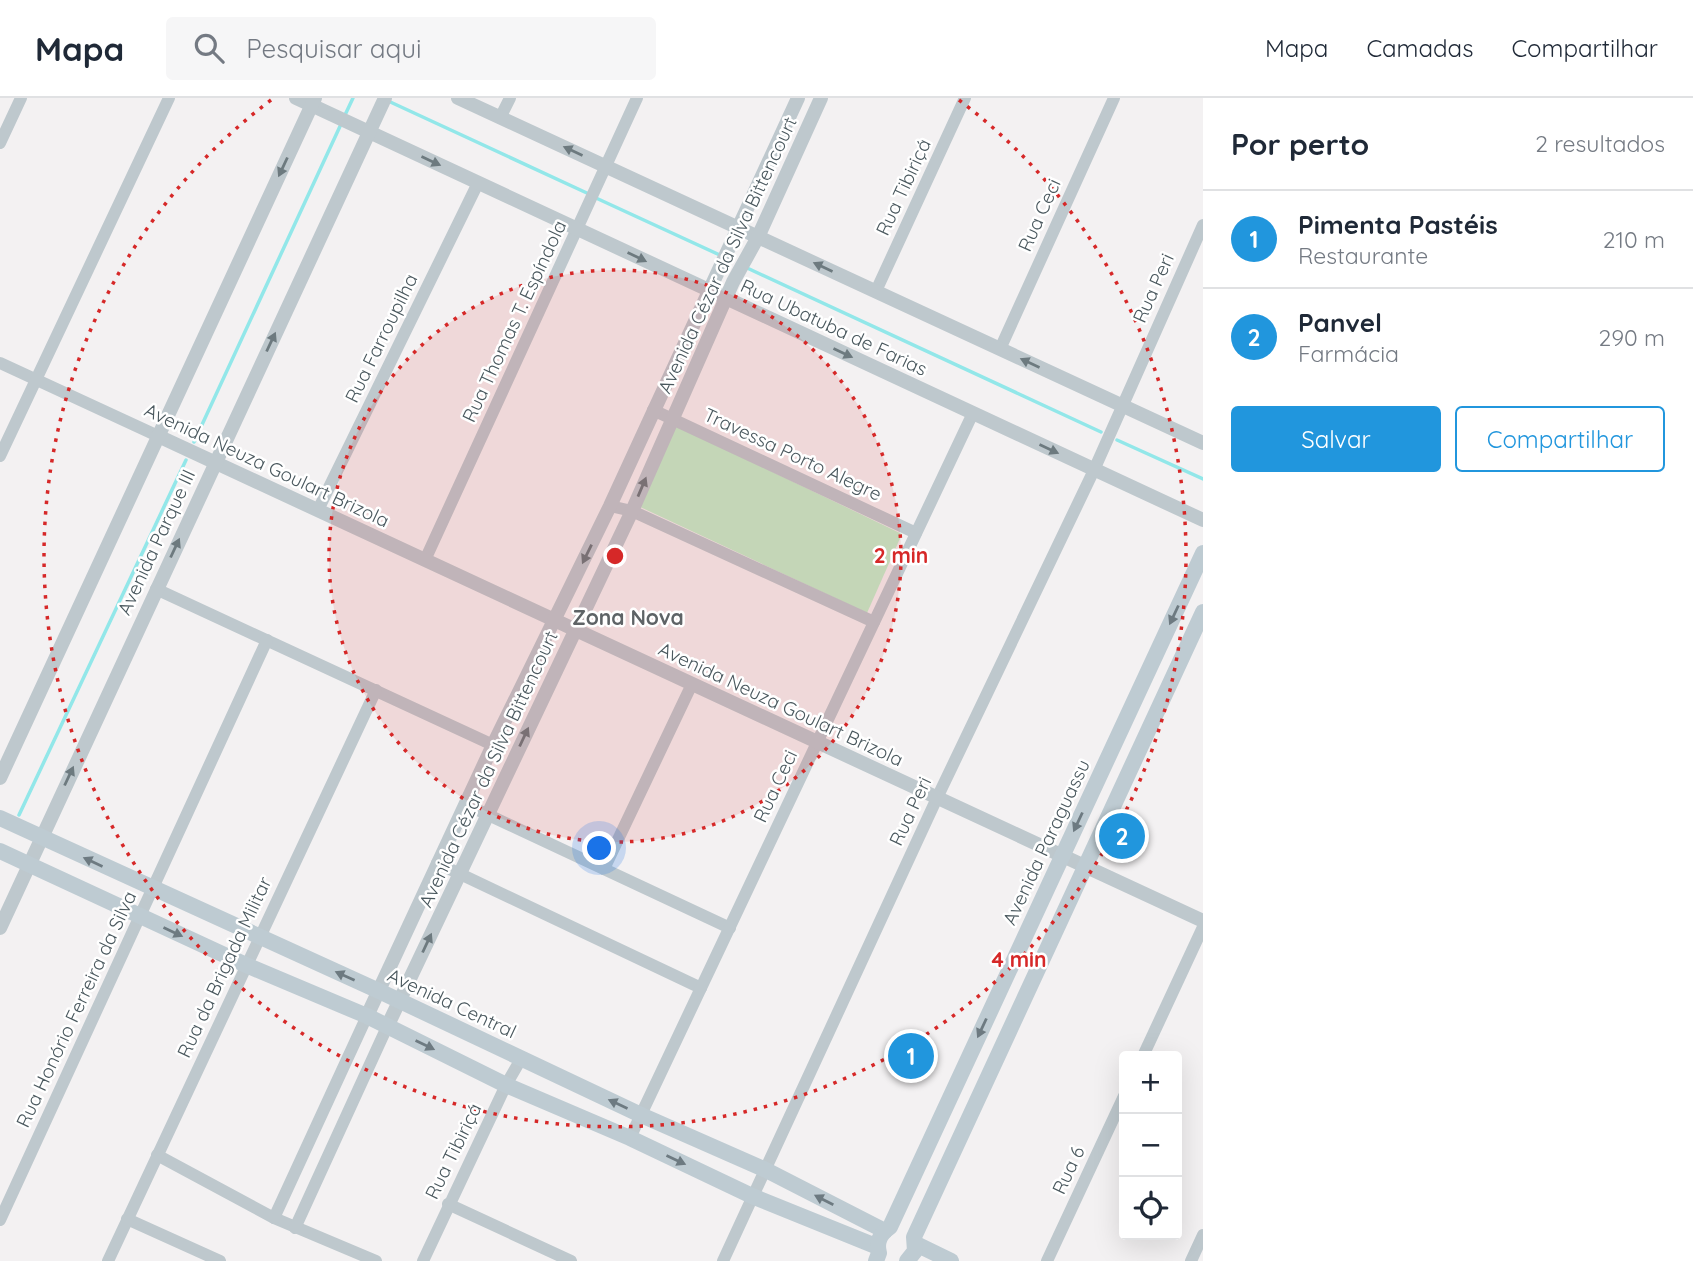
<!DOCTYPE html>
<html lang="pt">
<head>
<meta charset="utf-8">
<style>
  body { margin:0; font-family:Quicksand,sans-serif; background:#f6f6f7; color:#1f2937 }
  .controls { position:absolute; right:21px; bottom:21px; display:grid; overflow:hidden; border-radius:7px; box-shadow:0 7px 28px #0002 }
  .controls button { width:63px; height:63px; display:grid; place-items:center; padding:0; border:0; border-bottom:2px solid #e0e1e3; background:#fff; color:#1f2937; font:35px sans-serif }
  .you { position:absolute; left:600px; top:751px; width:24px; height:24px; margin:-18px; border:5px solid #fff; border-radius:50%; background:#1a73e8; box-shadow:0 0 0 10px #1a73e833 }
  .badge { display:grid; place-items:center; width:46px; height:46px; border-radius:50%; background:#2196dd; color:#fff; font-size:23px; font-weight:700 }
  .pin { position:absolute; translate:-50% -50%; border:4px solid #fff; box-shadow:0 2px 7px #0006 }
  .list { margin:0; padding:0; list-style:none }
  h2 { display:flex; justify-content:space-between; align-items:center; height:91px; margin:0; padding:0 28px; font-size:30px }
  h2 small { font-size:23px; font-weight:400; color:#747a83 }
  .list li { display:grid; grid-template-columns:46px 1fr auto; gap:21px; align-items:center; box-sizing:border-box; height:98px; padding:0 28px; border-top:2px solid #e0e1e3 }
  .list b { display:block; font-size:26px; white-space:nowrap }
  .list p { margin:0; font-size:23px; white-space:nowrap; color:#747a83 }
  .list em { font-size:23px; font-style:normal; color:#747a83 }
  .actions { display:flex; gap:14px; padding:21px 28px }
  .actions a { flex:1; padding:16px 0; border:2px solid #2196dd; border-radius:7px; text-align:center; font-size:24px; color:#2196dd }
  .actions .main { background:#2196dd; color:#fff }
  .icon { flex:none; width:38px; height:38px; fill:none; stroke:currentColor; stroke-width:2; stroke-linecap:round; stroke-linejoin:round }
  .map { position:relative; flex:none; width:1203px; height:1163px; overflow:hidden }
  header { display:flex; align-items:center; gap:42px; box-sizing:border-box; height:98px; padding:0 35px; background:#fff; border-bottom:2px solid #e0e1e3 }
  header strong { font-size:33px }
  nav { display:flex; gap:38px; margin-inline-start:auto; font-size:24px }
  .search { width:490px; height:63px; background:#f6f6f7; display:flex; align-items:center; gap:18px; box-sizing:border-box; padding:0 24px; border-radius:7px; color:#747a83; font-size:26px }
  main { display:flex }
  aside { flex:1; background:#fff }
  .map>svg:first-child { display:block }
  .green { fill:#c2eecb }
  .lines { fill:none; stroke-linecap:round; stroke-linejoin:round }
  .stream { stroke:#92e7e9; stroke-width:3.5 }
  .minor { stroke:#bec8cd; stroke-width:12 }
  .tertiary { stroke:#bec8cd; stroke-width:14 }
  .secondary { stroke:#becbd2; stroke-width:16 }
  .oneway { fill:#6d7a7f }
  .oneway2 { fill:#6d7a81 }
  .ring { fill:none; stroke:#d62828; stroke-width:3.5; stroke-dasharray:3.5 7 }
  .labels { text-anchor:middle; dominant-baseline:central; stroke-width:5; stroke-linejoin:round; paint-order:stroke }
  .street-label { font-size:19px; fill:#4a585e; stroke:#fff }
  .neighbourhood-label { font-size:21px; font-weight:bold; fill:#5e6366; stroke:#fff }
  .centre { fill:#d62828; stroke:#fff; stroke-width:3.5 }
  .ring-label { font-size:21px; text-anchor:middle; font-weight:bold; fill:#d62828; stroke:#fff; stroke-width:5; stroke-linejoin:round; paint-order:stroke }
</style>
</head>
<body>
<header>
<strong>Mapa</strong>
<div class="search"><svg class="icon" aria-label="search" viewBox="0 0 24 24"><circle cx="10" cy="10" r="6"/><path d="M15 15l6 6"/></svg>Pesquisar aqui</div>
<nav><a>Mapa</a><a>Camadas</a><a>Compartilhar</a></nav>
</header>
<main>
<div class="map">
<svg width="1203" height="1163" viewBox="0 0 1203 1163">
  <rect width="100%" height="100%" fill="#f3f1f2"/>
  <path class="green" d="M 675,327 L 902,436 L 867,515 L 638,408 Z"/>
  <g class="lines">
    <g class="stream">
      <path d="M 386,2 L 589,96"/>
      <path d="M 345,17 L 353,0"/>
      <path d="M 596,100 L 722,158"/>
      <path d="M 745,169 L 1101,334"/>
      <path d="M 1117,342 L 1203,381"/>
      <path d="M 194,344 L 342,24"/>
      <path d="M 19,717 L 186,362"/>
    </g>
    <g class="minor">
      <path d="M 500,20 L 510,0"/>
      <path d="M 0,45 L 21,0"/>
      <path d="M 876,193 L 965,0"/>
      <path d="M 1000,251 L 1114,0"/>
      <path d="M 0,265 L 158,338"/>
      <path d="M 653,312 L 916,435"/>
      <path d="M 0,358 L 169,0"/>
      <path d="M 610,408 L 632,413 L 874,524"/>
      <path d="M 318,412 L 478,85"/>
      <path d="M 425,462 L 637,0"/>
      <path d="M 156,491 L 493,647"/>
      <path d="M 465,706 L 730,830"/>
      <path d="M 437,765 L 701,890"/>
      <path d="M 604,771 L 692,586"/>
      <path d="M 1143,958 L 1203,829"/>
      <path d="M 630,1040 L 973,315"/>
      <path d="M 157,1057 L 274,1120 L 376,1163"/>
      <path d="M 448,1106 L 571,1163"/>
      <path d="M 274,1120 L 367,918"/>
      <path d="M 127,1121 L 220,1163"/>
      <path d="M 0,1122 L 267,542"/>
      <path d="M 295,1130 L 387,929"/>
      <path d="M 108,1163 L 376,592"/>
      <path d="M 423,1163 L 506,987 L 521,961"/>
      <path d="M 723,1163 L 937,700 L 1094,372 L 1203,127"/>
      <path d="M 1047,1163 L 1124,998"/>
      <path d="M 1191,1163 L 1203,1137"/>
    </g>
    <g class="tertiary">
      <path d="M 296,0 L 1203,422"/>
      <path d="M 458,0 L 1203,345"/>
      <path d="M 158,338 L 1203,823"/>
      <path d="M 0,680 L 315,0"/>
      <path d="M 0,830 L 385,0"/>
      <path d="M 367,918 L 493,647 L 610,408 L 798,0"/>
      <path d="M 387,929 L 632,413 L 733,184 L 758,139 L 821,0"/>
    </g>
    <g class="secondary">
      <path d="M 0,720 L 379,893 L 641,1017 L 766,1072 L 885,1133"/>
      <path d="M 0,753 L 246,867 L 367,918 L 506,987 L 630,1040 L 752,1098 L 878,1149"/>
      <path d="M 916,1146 L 951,1163"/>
      <path d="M 876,1163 L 879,1155 C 876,1144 880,1136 890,1129 L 1203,455"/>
      <path d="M 907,1163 L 915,1153 L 914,1139 L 1203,514"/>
    </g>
  </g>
  <defs><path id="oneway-solid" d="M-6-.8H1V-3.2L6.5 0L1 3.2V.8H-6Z" transform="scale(1.75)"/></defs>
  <g class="oneway">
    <use href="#oneway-solid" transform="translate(573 53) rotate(-155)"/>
    <use href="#oneway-solid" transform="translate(431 63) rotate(25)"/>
    <use href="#oneway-solid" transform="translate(283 69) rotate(115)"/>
    <use href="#oneway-solid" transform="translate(637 159) rotate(26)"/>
    <use href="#oneway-solid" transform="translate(823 169) rotate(-155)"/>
    <use href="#oneway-solid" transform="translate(271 244) rotate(-65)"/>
    <use href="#oneway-solid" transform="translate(843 255) rotate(25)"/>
    <use href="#oneway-solid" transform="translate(1030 265) rotate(-155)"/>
    <use href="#oneway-solid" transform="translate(1049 351) rotate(25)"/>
    <use href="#oneway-solid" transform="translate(642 389) rotate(-67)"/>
    <use href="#oneway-solid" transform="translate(175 450) rotate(-65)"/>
    <use href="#oneway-solid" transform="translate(587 456) rotate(116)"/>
    <use href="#oneway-solid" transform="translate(524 639) rotate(-65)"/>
    <use href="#oneway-solid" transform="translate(69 678) rotate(-65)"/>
    <use href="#oneway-solid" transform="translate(427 845) rotate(-65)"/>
  </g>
  <g class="oneway2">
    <use href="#oneway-solid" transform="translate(1174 517) rotate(115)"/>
    <use href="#oneway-solid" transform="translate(1078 724) rotate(115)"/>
    <use href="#oneway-solid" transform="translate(93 764) rotate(-155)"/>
    <use href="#oneway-solid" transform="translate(173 834) rotate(25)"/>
    <use href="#oneway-solid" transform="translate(345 878) rotate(-156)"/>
    <use href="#oneway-solid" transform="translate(982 930) rotate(115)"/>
    <use href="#oneway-solid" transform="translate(425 947) rotate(26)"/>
    <use href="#oneway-solid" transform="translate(618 1006) rotate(-155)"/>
    <use href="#oneway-solid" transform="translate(676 1062) rotate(25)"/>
    <use href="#oneway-solid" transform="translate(824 1102) rotate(-153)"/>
  </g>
  <circle cx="615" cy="458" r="286" fill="#d62828" fill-opacity=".12"/>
  <g class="ring">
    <circle cx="615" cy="458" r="286"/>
    <path d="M959 2A571 571 0 1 1 271 2"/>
  </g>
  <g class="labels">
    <g class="street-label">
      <text transform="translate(903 89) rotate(-65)">Rua Tibiriçá</text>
      <text transform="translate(1039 117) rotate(-66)">Rua Ceci</text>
      <text transform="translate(727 157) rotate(-65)">Avenida Cézar da Silva Bittencourt</text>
      <text transform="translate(1153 190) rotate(-66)">Rua Peri</text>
      <text transform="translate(514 223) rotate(-65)">Rua Thomas T. Espíndola</text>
      <text transform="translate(834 229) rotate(25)">Rua Ubatuba de Farias</text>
      <text transform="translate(381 240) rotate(-64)">Rua Farroupilha</text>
      <text transform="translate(793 356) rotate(25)">Travessa Porto Alegre</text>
      <text transform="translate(267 367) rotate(25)">Avenida Neuza Goulart Brizola</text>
      <text transform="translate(156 444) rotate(-65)">Avenida Parque III</text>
      <text transform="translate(781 606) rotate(25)">Avenida Neuza Goulart Brizola</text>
      <text transform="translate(488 671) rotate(-65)">Avenida Cézar da Silva Bittencourt</text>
      <text transform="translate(775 688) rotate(-65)">Rua Ceci</text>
      <text transform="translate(910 713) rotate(-65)">Rua Peri</text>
      <text transform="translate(1046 744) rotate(-65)">Avenida Paraguassu</text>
      <text transform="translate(224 869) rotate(-65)">Rua da Brigada Militar</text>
      <text transform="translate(452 905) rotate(25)">Avenida Central</text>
      <text transform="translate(76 911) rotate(-65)">Rua Honório Ferreira da Silva</text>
      <text transform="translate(453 1053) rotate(-64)">Rua Tibiriçá</text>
      <text transform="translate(1068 1072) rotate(-65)">Rua 6</text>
    </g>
    <g class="neighbourhood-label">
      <text x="628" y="519">Zona Nova</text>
    </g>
  </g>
  <circle cx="615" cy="458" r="10" class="centre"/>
  <g class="ring-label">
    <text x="901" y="465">2 min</text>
    <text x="1019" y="869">4 min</text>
  </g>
</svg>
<div class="controls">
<button>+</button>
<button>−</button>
<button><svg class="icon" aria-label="locate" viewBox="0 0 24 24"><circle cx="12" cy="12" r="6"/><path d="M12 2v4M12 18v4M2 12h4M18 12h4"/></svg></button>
</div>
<div class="you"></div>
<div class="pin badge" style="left:911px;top:958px">1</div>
<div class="pin badge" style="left:1122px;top:738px">2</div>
</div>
<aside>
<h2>Por perto<small>2 resultados</small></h2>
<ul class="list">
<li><span class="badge">1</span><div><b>Pimenta Pastéis</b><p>Restaurante</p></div><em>210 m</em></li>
<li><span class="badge">2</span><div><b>Panvel</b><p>Farmácia</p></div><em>290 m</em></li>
</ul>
<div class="actions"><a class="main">Salvar</a><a>Compartilhar</a></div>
</aside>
</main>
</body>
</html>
